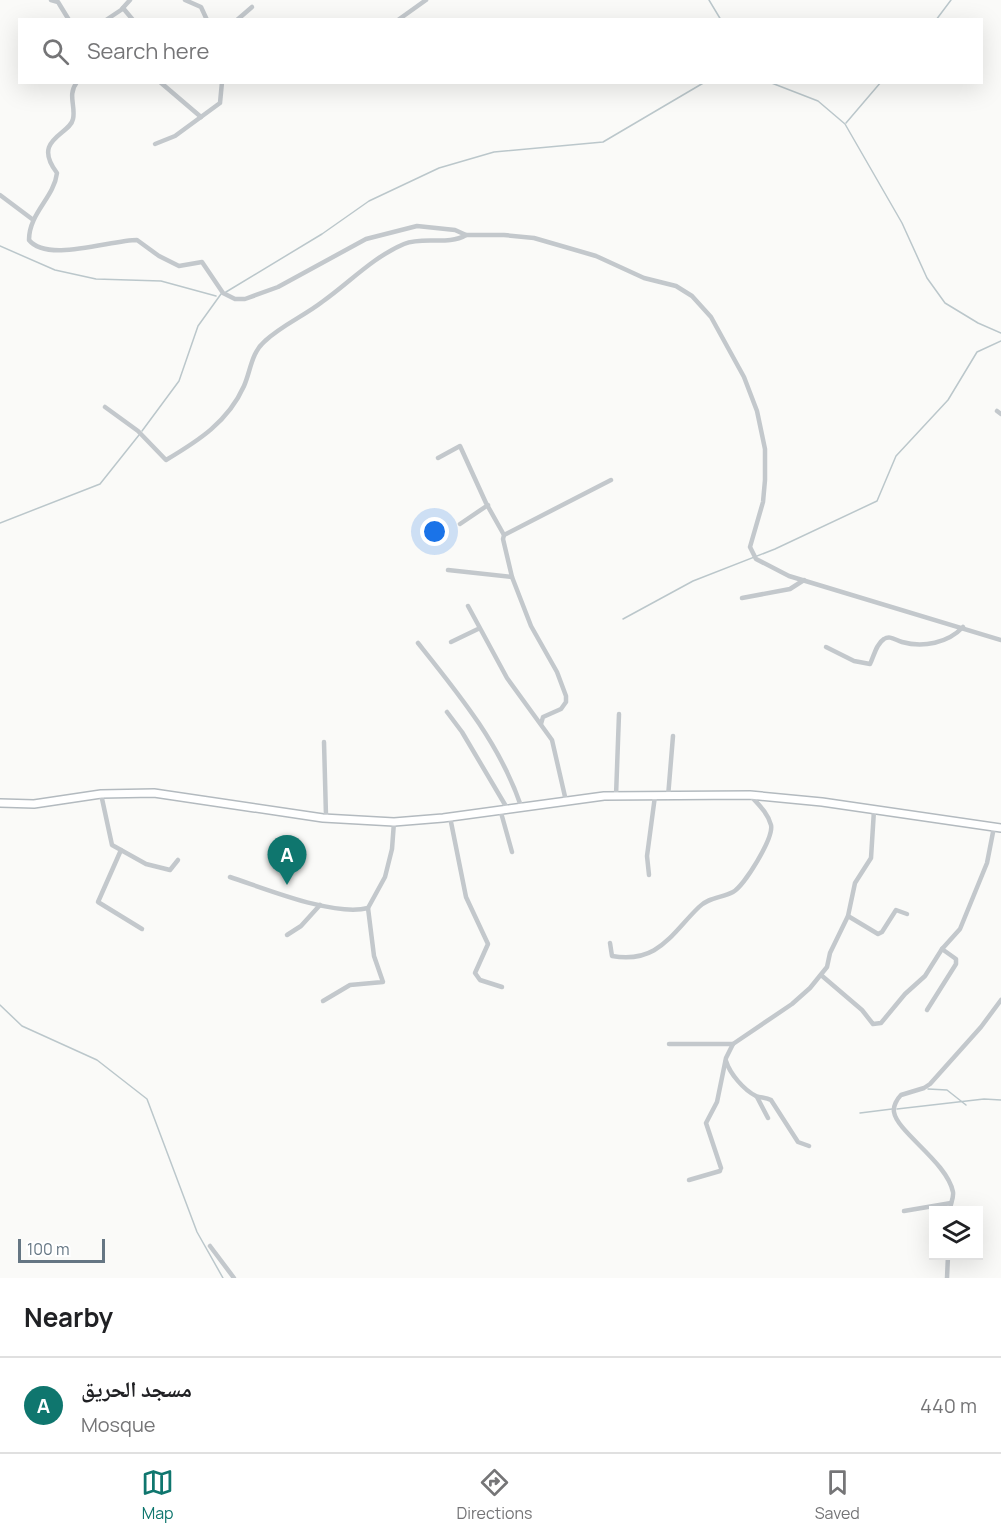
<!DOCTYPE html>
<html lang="en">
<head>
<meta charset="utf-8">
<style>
  body { margin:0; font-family:Manrope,"Noto Naskh Arabic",sans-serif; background:#f6f6f6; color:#202124 }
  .controls { position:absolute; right:18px; bottom:18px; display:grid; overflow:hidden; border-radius:0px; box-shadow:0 6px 24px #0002 }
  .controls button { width:54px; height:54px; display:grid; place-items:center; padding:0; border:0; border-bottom:2px solid #e0e0e0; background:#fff; color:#202124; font:30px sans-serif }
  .scale { position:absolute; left:18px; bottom:15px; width:87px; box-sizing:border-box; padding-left:6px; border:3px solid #657683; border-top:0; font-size:16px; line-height:21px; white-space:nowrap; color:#657683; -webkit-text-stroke:4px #fff; paint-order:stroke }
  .you { position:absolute; left:435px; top:532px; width:21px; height:21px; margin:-15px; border:4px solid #fff; border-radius:50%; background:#1a73e8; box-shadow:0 0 0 9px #1a73e833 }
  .badge { display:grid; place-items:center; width:39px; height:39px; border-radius:50%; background:#0f766e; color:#fff; font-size:20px; font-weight:700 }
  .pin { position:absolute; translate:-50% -50px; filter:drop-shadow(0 2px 3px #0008) }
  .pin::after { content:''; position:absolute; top:32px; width:21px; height:18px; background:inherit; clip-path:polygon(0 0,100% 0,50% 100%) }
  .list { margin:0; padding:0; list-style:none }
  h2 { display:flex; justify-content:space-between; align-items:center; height:78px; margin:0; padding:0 24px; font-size:26px }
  h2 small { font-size:20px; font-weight:400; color:#757577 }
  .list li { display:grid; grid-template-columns:39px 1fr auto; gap:18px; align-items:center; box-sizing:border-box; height:96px; padding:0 24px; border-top:2px solid #e0e0e0 }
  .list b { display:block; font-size:22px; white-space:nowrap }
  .list p { margin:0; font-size:20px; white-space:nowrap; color:#757577 }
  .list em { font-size:20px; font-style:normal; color:#757577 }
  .icon { flex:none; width:33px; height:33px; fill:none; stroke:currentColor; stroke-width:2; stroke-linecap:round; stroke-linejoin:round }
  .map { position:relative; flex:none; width:1001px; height:1278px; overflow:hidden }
  .search { position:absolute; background:#fff; box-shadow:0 6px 24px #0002; left:18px; right:18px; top:18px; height:66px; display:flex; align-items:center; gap:15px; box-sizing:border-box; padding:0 21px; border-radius:0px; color:#757577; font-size:22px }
  .sheet { height:174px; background:#fff }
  nav { display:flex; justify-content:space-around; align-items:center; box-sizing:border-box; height:84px; border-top:2px solid #e0e0e0; background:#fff; font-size:16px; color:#757577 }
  nav a { display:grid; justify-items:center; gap:3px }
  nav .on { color:#0f766e }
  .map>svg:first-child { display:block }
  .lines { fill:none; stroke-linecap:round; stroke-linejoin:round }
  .stream { stroke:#bbc7cb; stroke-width:1.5 }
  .secondary-casing { stroke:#b3babf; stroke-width:10 }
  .street { stroke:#c3c8cc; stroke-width:4.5 }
  .secondary { stroke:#fff; stroke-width:7 }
</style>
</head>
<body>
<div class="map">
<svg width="1001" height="1278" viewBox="0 0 1001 1278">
  <rect width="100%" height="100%" fill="#fafaf8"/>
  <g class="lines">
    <g class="stream">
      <path d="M 709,0 L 721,20"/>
      <path d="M 936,20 L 951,0"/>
      <path d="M 769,82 L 818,101 L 845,124 L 902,223 L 927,278 L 945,303 L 978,323 L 1001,333"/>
      <path d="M 846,123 L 881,82"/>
      <path d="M 0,246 L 55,270 L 96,279 L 161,281 L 216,296"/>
      <path d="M 226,292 L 322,234 L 369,201 L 439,168 L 494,152 L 603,142 L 705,82"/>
      <path d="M 142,431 L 179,381 L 198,326 L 221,294"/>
      <path d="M 0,523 L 100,484 L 139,435"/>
      <path d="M 623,619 L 693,581 L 775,549 L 877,501 L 896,456 L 948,400 L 977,352 L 1001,341"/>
      <path d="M 0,1005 L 22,1026 L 97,1060 L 147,1099 L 197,1232 L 223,1278"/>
      <path d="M 928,1089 L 947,1090 L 966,1105"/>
      <path d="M 897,1109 L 984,1099 L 1001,1100"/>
      <path d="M 860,1113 L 892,1109"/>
    </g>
    <defs>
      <path id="secondary" d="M 0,803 L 34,804 L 101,794 L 154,793 L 323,818 L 394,822 L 443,818 L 604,796 L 750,795 L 822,802 L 1001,828"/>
    </defs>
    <use href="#secondary" class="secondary-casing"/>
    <g class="street">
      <path d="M 51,0 L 58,2 L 69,20"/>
      <path d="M 185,0 L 201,7 L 207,20"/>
      <path d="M 123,8 L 133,20"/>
      <path d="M 106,20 L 121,10 L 130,0"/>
      <path d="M 237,20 L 252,7"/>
      <path d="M 398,20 L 426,0"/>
      <path d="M 77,82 C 67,95 76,106 73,119 C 70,135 31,139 57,173 C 54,198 29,213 29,240 C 47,263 111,240 137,240 L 159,256 L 179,266 L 202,262 L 223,293 L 235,299 L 245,299 L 278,287 L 366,239 L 417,226 L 455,230 L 466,235 L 504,235 L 534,238 L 596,256 L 644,278 L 676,286 L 692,296 L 711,317 L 744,377 L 757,411 L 765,449 L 765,480 L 763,502 L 750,547 L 756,559 L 789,576 L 1001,640"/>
      <path d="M 160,82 L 201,117"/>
      <path d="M 155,144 L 175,136 L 220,103 L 222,82"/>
      <path d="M 0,195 L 32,219"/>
      <path d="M 105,407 L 138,431 L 166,460 C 198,441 228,422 244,386 C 251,370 251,353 265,341 C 282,325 304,316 322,302 C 349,283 373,257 404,244 C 424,236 448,246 466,235"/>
      <path d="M 997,411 L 1001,414"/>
      <path d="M 438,458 L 460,446 L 486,503 L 504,535 L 503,539 L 512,577 L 531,626 L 557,672 L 566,696 L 566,702 L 561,709 L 543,717 L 541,724"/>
      <path d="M 460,524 L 488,505"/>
      <path d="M 504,535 L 611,480"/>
      <path d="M 448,570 L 512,577"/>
      <path d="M 742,598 L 790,589 L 804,580"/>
      <path d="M 468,606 L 507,678 L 552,740 L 566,801"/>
      <path d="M 451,642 L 478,629"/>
      <path d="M 418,643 C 458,693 500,744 521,806"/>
      <path d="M 826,647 L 854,661 L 870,664 C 874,656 876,644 884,639 C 890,635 895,640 902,642 C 923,648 948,643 963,627"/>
      <path d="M 447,712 L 462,732 L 507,808"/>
      <path d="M 324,742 L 326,816"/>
      <path d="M 101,794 L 112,845 L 146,864 L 170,870 L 178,860"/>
      <path d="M 616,796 L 619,714"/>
      <path d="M 668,797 L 673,736"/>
      <path d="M 500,809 L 512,852"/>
      <path d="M 450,817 L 466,897 L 488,944 L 475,973 L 480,980 L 502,987"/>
      <path d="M 121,850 L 98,902 L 142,929"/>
      <path d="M 649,875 L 647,856 L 655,796"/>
      <path d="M 230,877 C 264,888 334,917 368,908"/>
      <path d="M 848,916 L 878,934 L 882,932 L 896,910 L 907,914"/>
      <path d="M 287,935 L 301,926 L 320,905"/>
      <path d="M 610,943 L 612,956 C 658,964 671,934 699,907 C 709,897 722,898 733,892 C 744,886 774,838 771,825 C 768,813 758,804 750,795"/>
      <path d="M 821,975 L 862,1010 L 873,1024 L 881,1023 L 905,994 L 925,976 L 942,949 L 960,929 L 987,863 L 994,827"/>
      <path d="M 323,1001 L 350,985 L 383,982 L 374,956 L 368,908 L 385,877 L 392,849 L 394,822"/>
      <path d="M 927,1010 L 956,964 L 956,959 L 942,949"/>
      <path d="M 669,1044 L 733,1044"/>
      <path d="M 726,1061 C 730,1074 744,1090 756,1096 C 761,1098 766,1097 771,1100 L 798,1142 L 809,1146"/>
      <path d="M 757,1097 L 768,1118"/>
      <path d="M 721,1168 L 706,1123 L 717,1102 L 726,1058 L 733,1044 L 792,1004 L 810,988 L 827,967 L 830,953 L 848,916 L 855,883 L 871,858 L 874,810"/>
      <path d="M 689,1180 L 720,1171"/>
      <path d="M 950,1210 C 950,1204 954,1198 953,1192 C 947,1162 897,1132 894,1112 C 893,1106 897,1099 901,1095 L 924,1088 L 930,1084 L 981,1027 L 1001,1000"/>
      <path d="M 904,1211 L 951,1203"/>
      <path d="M 210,1246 L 234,1278"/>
      <path d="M 947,1278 L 948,1256"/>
    </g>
    <use href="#secondary" class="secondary"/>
  </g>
</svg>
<div class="controls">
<button><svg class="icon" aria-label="layers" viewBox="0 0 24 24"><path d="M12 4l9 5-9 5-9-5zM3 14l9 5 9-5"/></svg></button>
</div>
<div class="scale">100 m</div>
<div class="you"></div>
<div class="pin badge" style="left:287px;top:885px">A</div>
<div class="search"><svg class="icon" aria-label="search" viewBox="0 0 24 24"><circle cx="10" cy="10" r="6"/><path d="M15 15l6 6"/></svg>Search here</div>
</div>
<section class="sheet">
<h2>Nearby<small></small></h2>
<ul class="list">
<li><span class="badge">A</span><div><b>مسجد الحريق</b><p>Mosque</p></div><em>440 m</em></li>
</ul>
</section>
<nav>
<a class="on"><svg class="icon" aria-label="map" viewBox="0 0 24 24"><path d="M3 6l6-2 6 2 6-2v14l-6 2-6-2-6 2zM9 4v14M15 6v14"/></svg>Map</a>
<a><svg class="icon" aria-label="directions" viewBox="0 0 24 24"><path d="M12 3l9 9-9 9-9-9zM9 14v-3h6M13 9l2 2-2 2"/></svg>Directions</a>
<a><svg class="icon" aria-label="saved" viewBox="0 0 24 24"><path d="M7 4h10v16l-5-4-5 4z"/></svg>Saved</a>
</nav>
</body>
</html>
